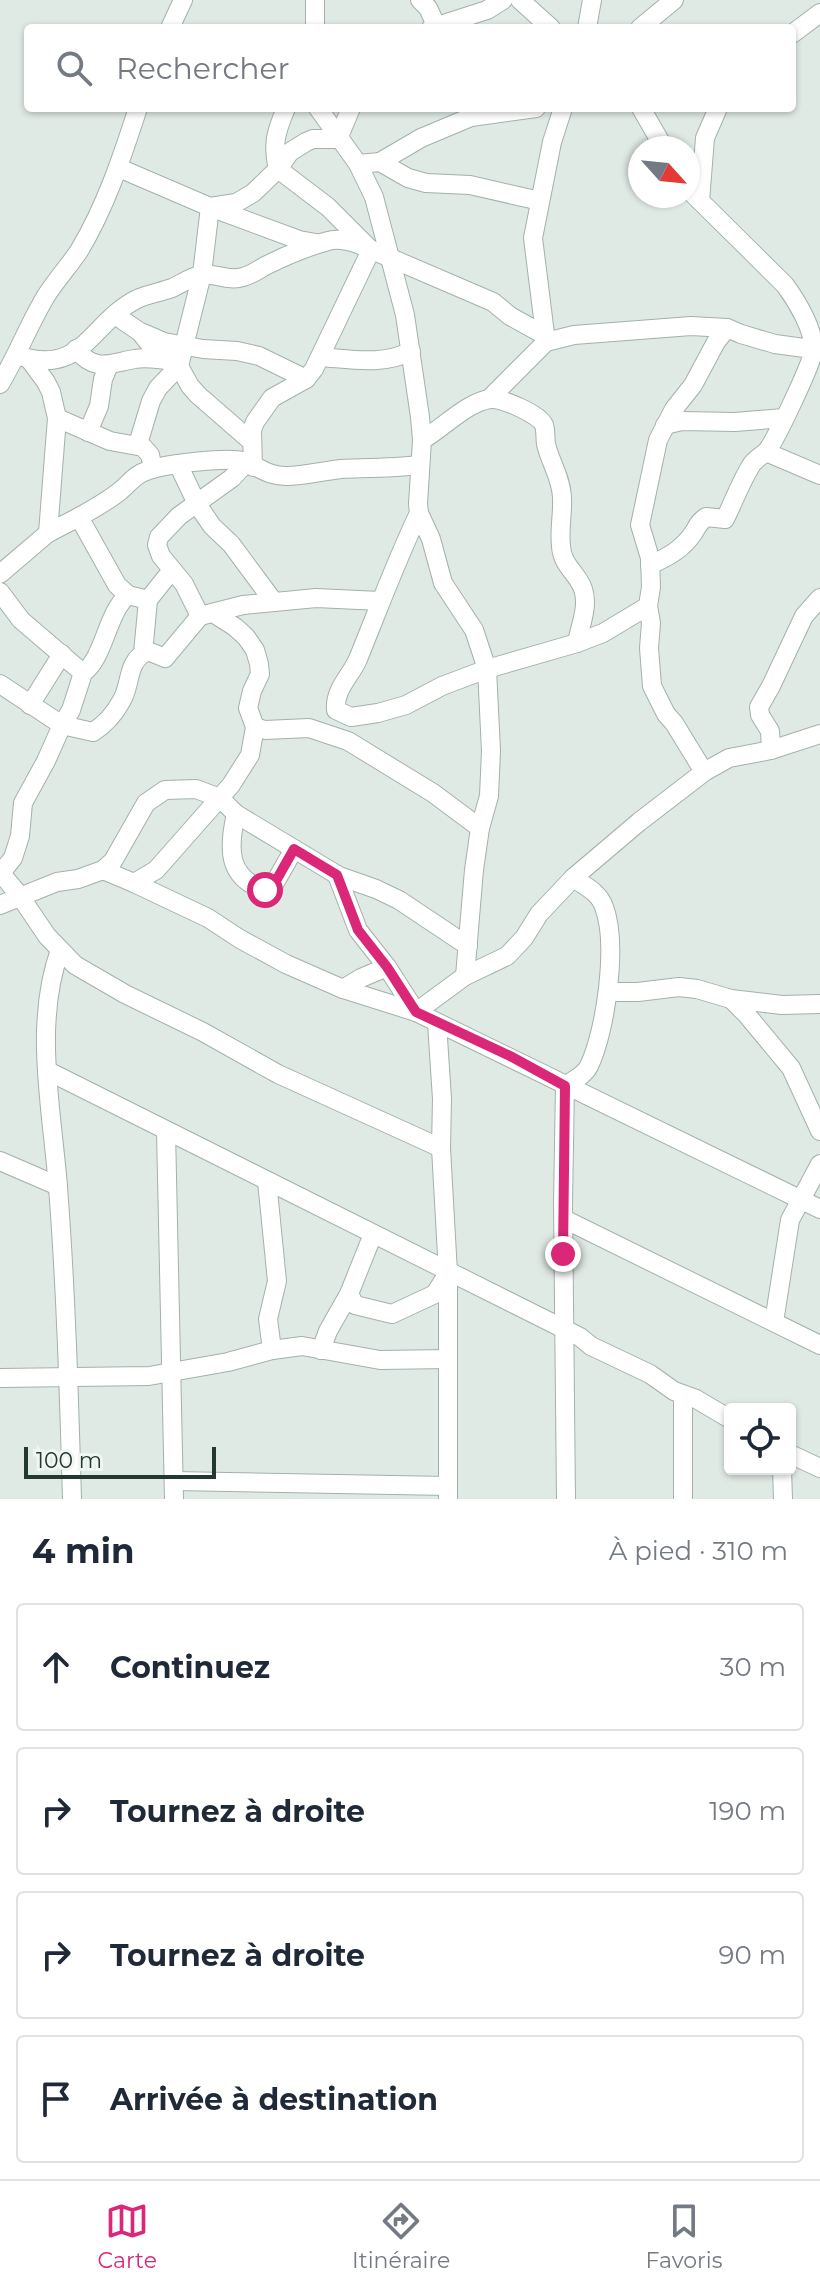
<!DOCTYPE html>
<html lang="fr">
<head>
<meta charset="utf-8">
<style>
  body { margin:0; font-family:Montserrat,sans-serif; background:#f2f2f3; color:#1f2937 }
  .controls { position:absolute; right:24px; bottom:24px; display:grid; overflow:hidden; border-radius:8px; box-shadow:0 2px 6px #0004 }
  .controls button { width:72px; height:72px; display:grid; place-items:center; padding:0; border:0; border-bottom:2px solid #e0e1e3; background:#fff; color:#1f2937; font:40px sans-serif }
  .compass { position:absolute; left:628px; top:136px; width:72px; height:72px; border-radius:50%; background:#fff; box-shadow:0 2px 6px #0004; rotate:117deg }
  .scale { position:absolute; left:24px; bottom:20px; width:192px; box-sizing:border-box; padding-left:8px; border:4px solid #223831; border-top:0; font-size:22px; line-height:28px; white-space:nowrap; color:#223831; -webkit-text-stroke:6px #f0f7f3; paint-order:stroke }
  .stop { position:absolute; width:24px; height:24px; margin:-18px; border:6px solid #db2777; border-radius:50%; background:#fff }
  .stop.end { background:#db2777; border-color:#fff; box-shadow:0 2px 8px #0008 }
  .list { margin:0; padding:0; list-style:none }
  h2 { display:flex; justify-content:space-between; align-items:center; height:104px; margin:0; padding:0 32px; font-size:34px }
  h2 small { font-size:26px; font-weight:400; color:#747a83 }
  .list li { display:grid; grid-template-columns:52px 1fr auto; gap:24px; align-items:center; box-sizing:border-box; height:128px; margin:0 16px 16px; padding:0 16px; border:2px solid #e0e1e3; border-radius:8px }
  .list b { display:block; font-size:30px; white-space:nowrap }
  .list em { font-size:26px; font-style:normal; color:#747a83 }
  .icon { flex:none; width:44px; height:44px; fill:none; stroke:currentColor; stroke-width:2; stroke-linecap:round; stroke-linejoin:round }
  .map { position:relative; flex:none; width:820px; height:1499px; overflow:hidden }
  .search { position:absolute; background:#fff; box-shadow:0 2px 6px #0004; left:24px; right:24px; top:24px; height:88px; display:flex; align-items:center; gap:20px; box-sizing:border-box; padding:0 28px; border-radius:8px; color:#747a83; font-size:30px }
  .sheet { height:680px; background:#fff }
  nav { display:flex; justify-content:space-around; align-items:center; box-sizing:border-box; height:112px; border-top:2px solid #e0e1e3; background:#fff; font-size:22px; color:#747a83 }
  nav a { display:grid; justify-items:center; gap:4px }
  nav .on { color:#db2777 }
  .map>svg:first-child { display:block }
  .lines { fill:none; stroke-linecap:round; stroke-linejoin:round }
  .minor-casing { stroke:#a3b1ab; stroke-width:20 }
  .minor { stroke:#fff; stroke-width:18 }
  .route { stroke:#db2777; stroke-width:10 }
</style>
</head>
<body>
<div class="map">
<svg width="820" height="1499" viewBox="0 0 820 1499">
  <rect width="100%" height="100%" fill="#e0eae5"/>
  <g class="lines">
    <defs>
      <g id="minor">
        <path d="M 420,0 L 428,8 L 436,25"/>
        <path d="M 520,0 L 551,28"/>
        <path d="M 170,28 L 183,0"/>
        <path d="M 315,28 L 315,0"/>
        <path d="M 431,28 L 487,10 L 503,0"/>
        <path d="M 587,28 L 592,0"/>
        <path d="M 640,28 L 674,0"/>
        <path d="M 792,34 L 820,13"/>
        <path d="M 318,108 L 358,164 L 374,197 L 405,315 L 420,417 L 422,440"/>
        <path d="M 641,108 L 664,148"/>
        <path d="M 380,162 L 421,138 L 471,117 L 536,108"/>
        <path d="M 358,164 L 380,162 L 408,178 L 426,183 L 470,185 L 540,201"/>
        <path d="M 119,168 L 210,207 L 236,203 L 253,193 L 278,169 L 290,152 L 306,142 L 313,139 L 338,139 L 351,108"/>
        <path d="M 700,201 L 705,138 L 718,108"/>
        <path d="M 115,315 L 140,332 L 156,352 L 179,366 L 190,386 L 198,395 L 252,442"/>
        <path d="M 143,333 L 164,342 L 203,349 L 237,351 L 259,356 L 306,379"/>
        <path d="M 546,342 L 533,238 L 552,142 L 563,108"/>
        <path d="M 76,349 C 95,373 110,363 135,359 C 145,357 156,359 167,360"/>
        <path d="M 17,355 C 82,378 91,322 137,299 C 148,294 161,292 172,288 C 181,284 191,277 200,275 C 214,272 228,282 243,277 C 251,275 258,270 265,266 C 285,256 306,247 328,241 C 338,238 349,241 358,244 L 493,302 L 510,316 L 546,336"/>
        <path d="M 320,357 C 350,359 383,366 411,351"/>
        <path d="M 29,359 L 46,382 L 51,392 L 57,418 L 48,533"/>
        <path d="M 0,384 C 17,356 29,324 46,296 C 56,280 69,266 79,251 C 106,206 122,157 138,108"/>
        <path d="M 489,399 L 546,342 L 574,335 L 691,326 L 727,328 L 741,334 L 775,344 L 820,350"/>
        <path d="M 57,418 L 110,441 L 143,447 L 150,455 L 153,468"/>
        <path d="M 665,425 L 682,421 L 735,422 L 784,418"/>
        <path d="M 88,432 L 99,406 L 103,379 L 109,365"/>
        <path d="M 138,444 L 151,401 L 158,388 L 179,366 L 202,274 L 210,207 L 299,240 L 316,243"/>
        <path d="M 766,452 L 820,475"/>
        <path d="M 247,462 L 232,478 L 179,516 L 159,537 L 157,545 L 161,556 L 184,584 L 200,616 L 243,605 L 316,598 L 380,601"/>
        <path d="M 178,464 L 197,504 L 212,526 L 231,544 L 274,602"/>
        <path d="M 253,467 L 252,430 L 255,422 L 272,398 L 306,379 L 314,369 L 371,250 L 328,207 L 278,169 C 272,144 276,132 286,108"/>
        <path d="M 419,513 C 396,561 378,610 358,659 C 351,676 334,689 336,710 L 351,717 L 378,713 L 406,705 L 442,686 L 487,669 L 577,643 L 603,633 L 648,606"/>
        <path d="M 79,517 C 93,509 108,501 120,491 C 132,481 134,475 149,470 C 166,464 231,456 246,462 C 261,468 268,476 286,476 C 305,476 322,471 341,469 C 367,468 394,468 420,465"/>
        <path d="M 650,565 C 668,557 683,549 694,532 C 698,525 699,522 706,517 L 725,519 C 734,501 741,481 752,464 C 756,459 761,456 766,452 C 775,442 811,365 813,352 C 816,332 796,300 785,285 L 688,189"/>
        <path d="M 0,574 L 48,533 L 79,517 L 117,585 L 128,595 L 148,600"/>
        <path d="M 0,592 L 21,620 L 83,673"/>
        <path d="M 143,653 L 148,600 L 172,570"/>
        <path d="M 0,684 L 62,725 L 93,732 C 106,724 115,713 122,700 C 132,682 126,661 148,651 L 165,658 L 200,616"/>
        <path d="M 30,705 L 62,654"/>
        <path d="M 255,727 L 265,730 L 309,728 L 348,741 L 433,793 L 480,828"/>
        <path d="M 771,750 L 770,731 L 760,715 L 759,707 L 771,686 L 804,616 L 820,598"/>
        <path d="M 704,772 L 674,723 L 666,714 L 652,686 L 649,648 L 651,623 L 648,606 L 651,587 L 650,558 L 640,525 L 658,440 L 674,409 L 693,385 L 716,342 L 727,328"/>
        <path d="M 236,814 C 228,848 227,878 265,890 L 273,886 L 294,849"/>
        <path d="M 103,870 L 134,883 L 156,870 L 231,785 L 250,755 L 255,727 L 248,708 L 252,691 L 260,674 L 259,664 L 255,650 L 246,637 L 235,627 L 213,613"/>
        <path d="M 0,872 L 20,896 L 47,936 L 75,965 L 125,994 L 203,1032 L 278,1074 L 441,1148"/>
        <path d="M 1,873 L 13,858 L 20,836 L 23,803 L 46,761 L 62,725 L 71,710 L 83,673 C 105,657 106,614 128,595"/>
        <path d="M 337,875 L 358,930 L 387,967"/>
        <path d="M 134,883 L 208,918 L 240,939 L 286,964 L 343,989 L 361,978 L 387,967 L 416,1012"/>
        <path d="M 0,905 L 57,882 L 78,879 L 103,870 L 113,861 L 146,803 L 165,790 L 196,789 L 220,798 L 236,814 L 339,876 L 376,889 L 399,900 L 468,946"/>
        <path d="M 60,950 C 33,1025 52,1109 58,1187 C 66,1291 69,1395 72,1499"/>
        <path d="M 465,976 L 474,870 L 480,828 L 489,796 L 491,751 L 487,669 L 474,630 L 443,583 L 431,539 L 419,513 L 418,504 L 422,440 C 442,429 467,402 490,399 C 502,398 539,414 544,425 C 546,431 545,438 546,444 C 550,462 561,477 562,497 C 563,513 559,529 561,546 C 562,566 577,572 583,589 C 589,606 580,626 577,643"/>
        <path d="M 343,989 L 416,1012 L 820,1209"/>
        <path d="M 608,992 L 638,992 L 679,987 L 697,989 L 731,999 L 747,1015 L 791,1068 L 820,1131"/>
        <path d="M 731,999 L 782,1005 L 820,1004"/>
        <path d="M 416,1012 L 465,976 L 507,956 L 524,938 L 539,914 L 573,878 L 639,822 L 704,772 L 729,758 L 771,750 L 820,734"/>
        <path d="M 437,1023 L 442,1099 L 441,1148 L 448,1273 L 448,1499"/>
        <path d="M 48,1071 L 580,1337 L 591,1346 L 650,1374 L 674,1391 L 696,1399 L 730,1419"/>
        <path d="M 166,1131 L 174,1499"/>
        <path d="M 0,1161 L 58,1186"/>
        <path d="M 267,1181 L 277,1281 L 268,1319 L 272,1350"/>
        <path d="M 564,1219 L 820,1345"/>
        <path d="M 349,1294 L 355,1305 L 392,1314 L 435,1294 L 448,1273"/>
        <path d="M 774,1322 L 790,1220 L 820,1164"/>
        <path d="M 321,1350 L 328,1331 L 349,1294 L 373,1234"/>
        <path d="M 0,1378 L 149,1376 L 228,1362 L 272,1350 L 302,1346 L 380,1360 L 448,1359"/>
        <path d="M 790,1454 L 820,1468"/>
        <path d="M 782,1469 L 783,1499"/>
        <path d="M 174,1481 L 448,1486"/>
        <path d="M 566,1499 L 563,1203 L 565,1086 C 573,1080 584,1076 589,1066 C 606,1031 618,943 604,907 C 599,892 585,886 573,878"/>
        <path d="M 683,1499 L 683,1395"/>
      </g>
    </defs>
    <use href="#minor" class="minor-casing"/>
    <use href="#minor" class="minor"/>
  </g>
  <g class="lines">
    <path class="route" d="M 265,890 L 273,886 L 294,849 L 337,875 L 358,930 L 387,967 L 416,1012 L 510,1056 L 565,1086 L 563,1254"/>
  </g>
</svg>
<div class="controls">
<button><svg class="icon" aria-label="locate" viewBox="0 0 24 24"><circle cx="12" cy="12" r="6"/><path d="M12 2v4M12 18v4M2 12h4M18 12h4"/></svg></button>
</div>
<svg class="compass" viewBox="-18 -18 36 36"><path d="M0-13l5 13h-10z" fill="#e53935"/><path d="M0 13l5-13h-10z" fill="#747a83"/></svg>
<div class="scale">100 m</div>
<div class="stop" style="left:265px;top:890px"></div>
<div class="stop end" style="left:563px;top:1254px"></div>
<div class="search"><svg class="icon" aria-label="search" viewBox="0 0 24 24"><circle cx="10" cy="10" r="6"/><path d="M15 15l6 6"/></svg>Rechercher</div>
</div>
<section class="sheet">
<h2>4 min<small>À pied · 310 m</small></h2>
<ul class="list">
<li><svg class="icon" aria-label="ahead" viewBox="0 0 24 24"><path d="M12 20V5M6 11l6-6 6 6"/></svg><div><b>Continuez</b></div><em>30 m</em></li>
<li><svg class="icon" aria-label="right" viewBox="0 0 24 24"><path d="M7 20v-9h11M14 6l5 5-5 5"/></svg><div><b>Tournez à droite</b></div><em>190 m</em></li>
<li><svg class="icon" aria-label="right" viewBox="0 0 24 24"><path d="M7 20v-9h11M14 6l5 5-5 5"/></svg><div><b>Tournez à droite</b></div><em>90 m</em></li>
<li><svg class="icon" aria-label="arrive" viewBox="0 0 24 24"><path d="M6 21V4h12l-3 4 3 4H6"/></svg><div><b>Arrivée à destination</b></div></li>
</ul>
</section>
<nav>
<a class="on"><svg class="icon" aria-label="map" viewBox="0 0 24 24"><path d="M3 6l6-2 6 2 6-2v14l-6 2-6-2-6 2zM9 4v14M15 6v14"/></svg>Carte</a>
<a><svg class="icon" aria-label="directions" viewBox="0 0 24 24"><path d="M12 3l9 9-9 9-9-9zM9 14v-3h6M13 9l2 2-2 2"/></svg>Itinéraire</a>
<a><svg class="icon" aria-label="saved" viewBox="0 0 24 24"><path d="M7 4h10v16l-5-4-5 4z"/></svg>Favoris</a>
</nav>
</body>
</html>
